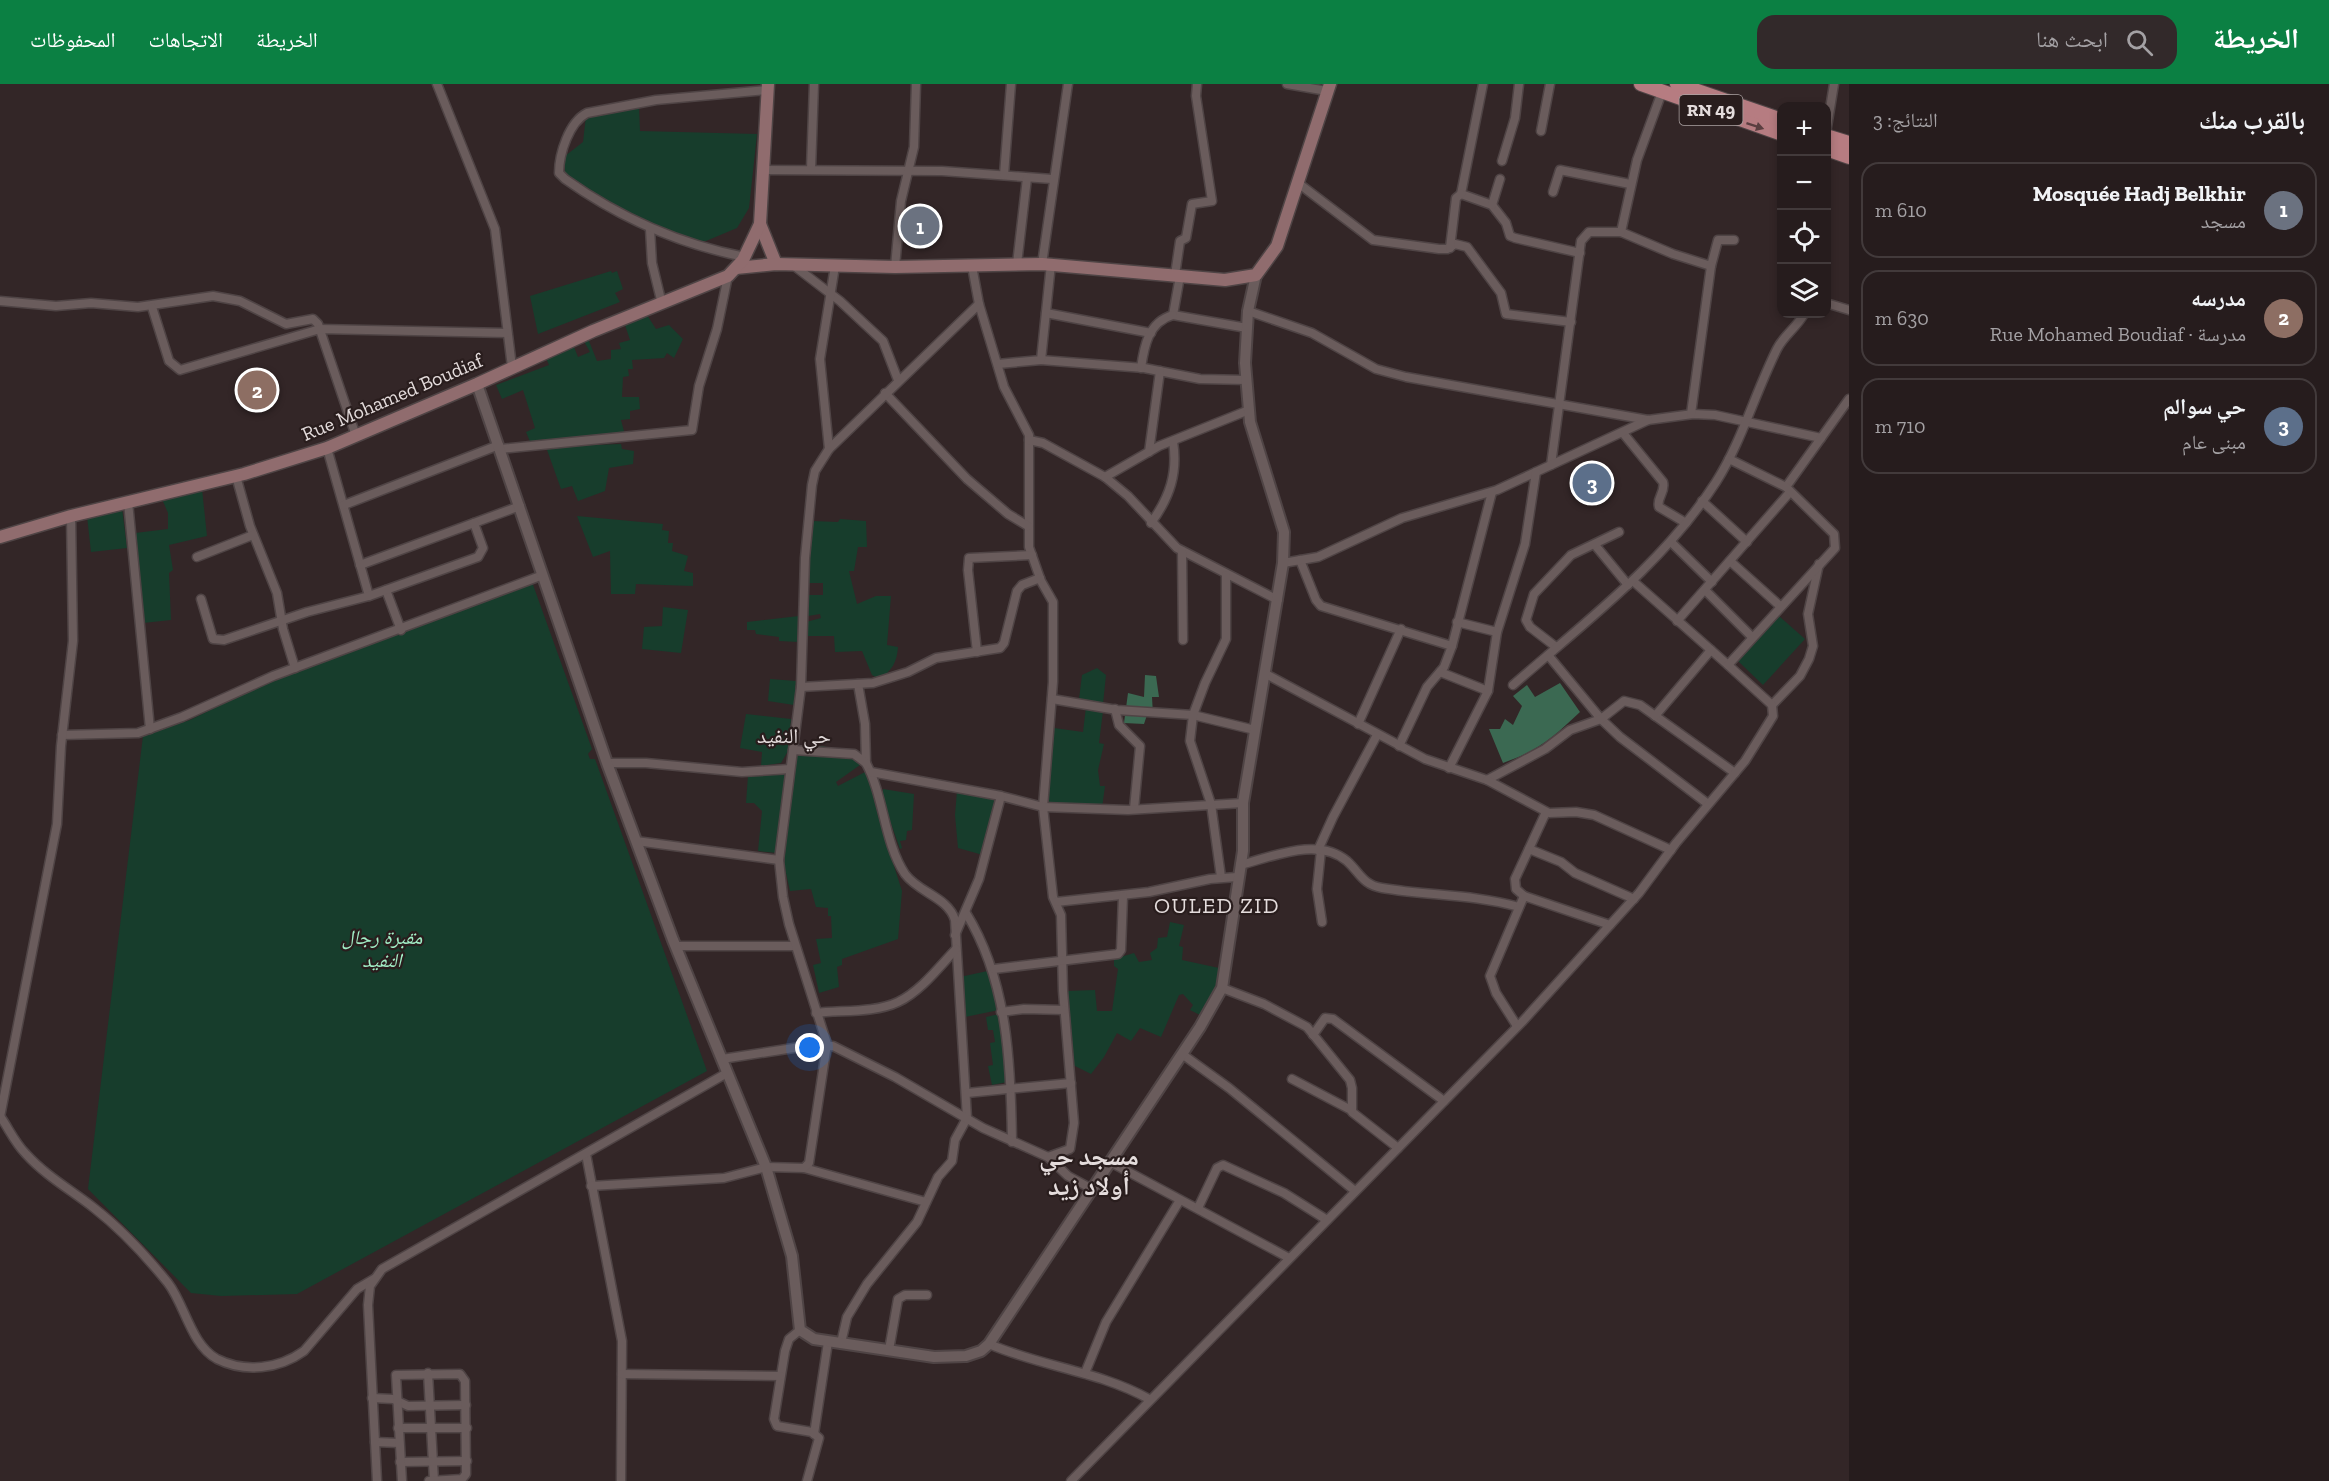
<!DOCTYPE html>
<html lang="ar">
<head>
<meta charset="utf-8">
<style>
  body { margin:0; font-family:"Zilla Slab","Noto Naskh Arabic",serif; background:#32292a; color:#f1f3f6; direction:rtl }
  .controls { position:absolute; right:18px; top:18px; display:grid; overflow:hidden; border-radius:12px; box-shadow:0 3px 9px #0003 }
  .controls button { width:54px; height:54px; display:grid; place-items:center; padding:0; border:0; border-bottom:2px solid #423a3b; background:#261c1d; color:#f1f3f6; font:30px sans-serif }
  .you { position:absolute; left:810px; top:964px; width:21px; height:21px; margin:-15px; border:4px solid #fff; border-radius:50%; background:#1a73e8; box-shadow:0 0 0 9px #1a73e833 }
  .badge { display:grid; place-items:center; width:39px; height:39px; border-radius:50%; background:#0b8043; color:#fff; font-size:20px; font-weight:700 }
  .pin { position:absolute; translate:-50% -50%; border:3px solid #fff; box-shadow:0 2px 6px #0006 }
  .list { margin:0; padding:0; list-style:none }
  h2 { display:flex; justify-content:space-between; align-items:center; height:78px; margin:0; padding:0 24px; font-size:26px }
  h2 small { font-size:20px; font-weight:400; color:#a4a1a4 }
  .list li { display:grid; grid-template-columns:39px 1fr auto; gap:18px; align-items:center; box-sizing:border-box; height:96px; margin:0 12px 12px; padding:0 12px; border:2px solid #423a3b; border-radius:18px }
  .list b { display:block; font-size:22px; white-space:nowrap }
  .list p { margin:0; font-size:20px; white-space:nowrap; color:#a4a1a4 }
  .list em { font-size:20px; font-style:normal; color:#a4a1a4 }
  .icon { flex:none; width:33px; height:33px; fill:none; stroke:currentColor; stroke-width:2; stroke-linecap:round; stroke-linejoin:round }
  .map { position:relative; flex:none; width:1849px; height:1397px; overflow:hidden; direction:ltr }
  header { display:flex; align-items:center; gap:36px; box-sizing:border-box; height:84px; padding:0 30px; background:#0b8043; color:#fff }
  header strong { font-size:28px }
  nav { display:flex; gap:33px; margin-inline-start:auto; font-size:21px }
  .search { width:420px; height:54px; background:#32292a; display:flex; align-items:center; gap:15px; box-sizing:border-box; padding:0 21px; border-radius:18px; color:#a4a1a4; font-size:22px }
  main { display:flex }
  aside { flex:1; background:#261c1d }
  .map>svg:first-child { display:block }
  .green { fill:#173d2c }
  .forest { fill:#3b6952 }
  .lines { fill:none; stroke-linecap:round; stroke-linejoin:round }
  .minor-casing { stroke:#4f4445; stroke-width:11 }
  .tertiary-casing { stroke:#4f4445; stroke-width:14 }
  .secondary-casing { stroke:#4f4445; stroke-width:15 }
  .primary-casing { stroke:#4f4445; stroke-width:16 }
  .minor { stroke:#6a5c5c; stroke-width:8 }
  .tertiary { stroke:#6a5c5c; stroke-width:10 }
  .secondary { stroke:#906c6e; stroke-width:12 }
  .primary { stroke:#b67c81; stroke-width:14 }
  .oneway { fill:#5a3e40 }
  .labels { text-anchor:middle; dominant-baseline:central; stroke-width:4.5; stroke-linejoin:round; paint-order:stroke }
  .shield { fill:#291d1d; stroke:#aca3a3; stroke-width:1.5 }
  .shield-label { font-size:18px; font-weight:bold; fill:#e4dcdc }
  .street-label { font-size:20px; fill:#e4dcdc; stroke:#291d1d }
  .park-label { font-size:20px; font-style:italic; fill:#a2eec6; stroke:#291d1d }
  .neighbourhood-label { font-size:21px; fill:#e4dcdc; stroke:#291d1d }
  .quarter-label { font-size:22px; letter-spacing:1.5px; fill:#e4dcdc; stroke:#291d1d }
  .district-label { font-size:26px; font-weight:bold; fill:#e4dcdc; stroke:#291d1d }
</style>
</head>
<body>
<header>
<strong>الخريطة</strong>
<div class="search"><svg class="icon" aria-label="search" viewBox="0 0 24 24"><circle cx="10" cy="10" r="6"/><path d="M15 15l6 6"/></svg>ابحث هنا</div>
<nav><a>الخريطة</a><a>الاتجاهات</a><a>المحفوظات</a></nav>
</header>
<main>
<aside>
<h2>بالقرب منك<small>النتائج: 3</small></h2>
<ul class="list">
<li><span class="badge" style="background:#6b7280">1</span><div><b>Mosquée Hadj Belkhir</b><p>مسجد</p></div><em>610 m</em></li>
<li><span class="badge" style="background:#8d6e63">2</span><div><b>مدرسه</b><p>مدرسة · Rue Mohamed Boudiaf</p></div><em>630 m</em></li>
<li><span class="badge" style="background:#5c6f8a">3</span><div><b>حي سوالم</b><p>مبنى عام</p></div><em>710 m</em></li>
</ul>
</aside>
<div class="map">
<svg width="1849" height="1397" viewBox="0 0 1849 1397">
  <rect width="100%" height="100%" fill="#332627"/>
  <g class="green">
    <path d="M 639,22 L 640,47 L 757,50 L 749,124 L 737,144 L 706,157 L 693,157 L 621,128 L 565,91 L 565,72 L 583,58 L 586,32 Z"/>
    <path d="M 611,187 L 612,189 L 617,187 L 623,205 L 615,209 L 620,218 L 538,250 L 530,212 Z"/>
    <path d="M 647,231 L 656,245 L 669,241 L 683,255 L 674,274 L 667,269 L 664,274 L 632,276 L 633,285 L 628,285 L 629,292 L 623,293 L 622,313 L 639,313 L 640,325 L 630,327 L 630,335 L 621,336 L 625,351 L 544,359 L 543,355 L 531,360 L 526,348 L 535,344 L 523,306 L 502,315 L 496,301 L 549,281 L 544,269 L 572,258 L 578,273 L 590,268 L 582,254 L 587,252 L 597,277 L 611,275 L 611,266 L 621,265 L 619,259 L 630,256 L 625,241 Z"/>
    <path d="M 621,360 L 622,365 L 634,367 L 633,380 L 609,384 L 605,407 L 578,417 L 572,402 L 561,405 L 546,363 Z"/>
    <path d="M 202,405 L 207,452 L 169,461 L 173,486 L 169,489 L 171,536 L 143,539 L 135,449 L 168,445 L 168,429 L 162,415 Z"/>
    <path d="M 122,424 L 127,464 L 91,468 L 87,432 Z"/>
    <path d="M 577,432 L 663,440 L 662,446 L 669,447 L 668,459 L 673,459 L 672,467 L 688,472 L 684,487 L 693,489 L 693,502 L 636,500 L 635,510 L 611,510 L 610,467 L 593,473 Z"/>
    <path d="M 840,435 L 866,437 L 867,463 L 858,463 L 854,487 L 849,487 L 857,520 L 876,512 L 891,512 L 887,561 L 898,563 C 897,578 892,587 879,595 L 872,591 L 862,567 L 835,568 L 834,552 L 806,552 L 806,538 L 821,534 L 820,530 L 808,532 L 807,511 L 823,511 L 823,499 L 807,499 L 812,437 L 838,438 Z"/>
    <path d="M 532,498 L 592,665 L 588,670 L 590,675 L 595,675 L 707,987 L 297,1210 L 221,1212 L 191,1209 L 88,1105 L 143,652 L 190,636 L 265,599 Z"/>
    <path d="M 663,523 L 688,526 L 681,569 L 642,565 L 644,543 L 662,542 Z"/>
    <path d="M 799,532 L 799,558 L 779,557 L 779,553 L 756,550 L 755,546 L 747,546 L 747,538 Z"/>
    <path d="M 1779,532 L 1805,555 L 1763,601 L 1738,577 Z"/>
    <path d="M 1097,584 L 1106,591 L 1103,620 L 1079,615 L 1082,591 Z"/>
    <path d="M 770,595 L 796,597 L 794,621 L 768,617 Z"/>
    <path d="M 1086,623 L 1103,627 L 1099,659 L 1104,660 L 1098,686 L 1100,702 L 1105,702 L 1102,724 L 1045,718 L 1054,644 L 1083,648 Z"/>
    <path d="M 746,630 L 791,635 L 788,667 L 781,679 L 761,682 L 762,668 L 740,664 Z"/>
    <path d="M 822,662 L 845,667 L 859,676 L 860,681 L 836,698 L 838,702 L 867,687 L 878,732 L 902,807 L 898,855 L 842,875 L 842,881 L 837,883 L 839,903 L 819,909 L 813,881 L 821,879 L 816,855 L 832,854 L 831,832 L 828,832 L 828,824 L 816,823 L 811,805 L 790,807 L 784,780 L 796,670 L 806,663 Z"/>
    <path d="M 785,688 L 777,769 L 758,767 L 762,727 L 754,719 L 746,719 L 748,692 Z"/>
    <path d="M 883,705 L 914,710 L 912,746 L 907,747 L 906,756 L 900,757 L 902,764 L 900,765 L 882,714 Z"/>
    <path d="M 957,707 L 995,713 L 983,771 L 958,764 L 955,731 Z"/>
    <path d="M 1170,838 L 1184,841 L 1179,862 L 1183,863 L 1182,876 L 1219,884 L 1215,906 L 1200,931 L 1190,926 L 1193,921 L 1183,910 L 1179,911 L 1161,953 L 1140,944 L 1131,957 L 1117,949 L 1104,973 L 1091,990 L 1073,981 L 1066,907 L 1095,906 L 1097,927 L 1112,927 L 1118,885 L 1114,882 L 1114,875 L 1134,869 L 1139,878 L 1152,876 L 1150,869 L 1157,864 L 1158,854 L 1167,853 Z"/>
    <path d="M 992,886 L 999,926 L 965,933 L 960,893 Z"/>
    <path d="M 999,930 L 1007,998 L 992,1001 L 988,982 L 993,981 L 990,959 L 995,958 L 993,946 L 988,946 L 986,933 Z"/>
  </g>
  <g class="forest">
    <path d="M 1145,591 L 1156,592 L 1159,613 L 1152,613 L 1153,631 L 1147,631 L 1144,640 L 1124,639 L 1128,609 L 1144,613 Z"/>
    <path d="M 1560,599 L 1580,628 C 1552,654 1540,666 1503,679 L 1489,645 L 1500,645 L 1505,635 L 1513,641 L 1522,622 L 1513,612 L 1527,601 L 1535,613 Z"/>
  </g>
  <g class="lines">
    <defs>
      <g id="minor">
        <path d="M 437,0 L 495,145 L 512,283"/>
        <path d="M 1287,0 L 1327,7"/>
        <path d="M 1483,0 L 1461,110 L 1492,121 L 1506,139 L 1510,152 L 1515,154 L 1580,169"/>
        <path d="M 1541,47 L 1550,0"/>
        <path d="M 1826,49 L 1834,0"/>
        <path d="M 1502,77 L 1515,34 L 1519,0"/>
        <path d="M 811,85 L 814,0"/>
        <path d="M 763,86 L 942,87 L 1052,95"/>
        <path d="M 1004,91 L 1011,0"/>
        <path d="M 1298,99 L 1373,156 L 1439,165 L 1447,165 L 1455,160 L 1467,163 L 1501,209 L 1506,230 L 1571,238"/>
        <path d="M 1553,108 L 1560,86 L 1630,100"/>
        <path d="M 1492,121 L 1500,95"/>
        <path d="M 650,145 L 652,179 L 662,220"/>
        <path d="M 1621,148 L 1673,170 L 1711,182 L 1718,156 L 1734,156"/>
        <path d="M 1450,164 L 1456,114 L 1461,110"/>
        <path d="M 745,173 C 678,160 620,134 565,95 L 559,89 C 559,70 569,38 587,29 L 656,16 L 767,6"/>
        <path d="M 1017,180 L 1027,94"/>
        <path d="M 1042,180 L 1068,0"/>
        <path d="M 793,181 L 840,217 L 883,257 L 898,296"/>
        <path d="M 972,182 L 979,220 L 1004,303 L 1029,351 L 1029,463 L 1041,497 L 1053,518 L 1053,598 L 1043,723 L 1053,813 L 1061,831 L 1063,907 L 1074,1039 L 1070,1065 L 1048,1073"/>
        <path d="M 895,183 L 901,117 L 914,63 L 916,0"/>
        <path d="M 1175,191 L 1180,157 L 1186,154 L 1192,120 L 1212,117 L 1196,12 L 1197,0"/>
        <path d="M 1180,192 L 1173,231 L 1247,244"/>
        <path d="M 0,217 L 56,222 L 91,219 L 138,223 L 213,212 L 240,217 L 286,240 L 313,235 L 318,240 L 356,352"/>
        <path d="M 1826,219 L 1849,226"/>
        <path d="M 152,223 L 169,277 L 180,286 L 320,245 L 507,249"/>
        <path d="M 1248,227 L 1312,249 L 1376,285 L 1406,293 L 1648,336 L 1693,330 L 1715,331 L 1821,354"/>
        <path d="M 1046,229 L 1151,249"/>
        <path d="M 1041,276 L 1144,284 L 1200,295 L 1247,296"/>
        <path d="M 998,280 L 1041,276 L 1051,180"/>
        <path d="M 1141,284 C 1144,263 1148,238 1173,231"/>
        <path d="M 885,309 L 967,395 L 1008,430 L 1028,442"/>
        <path d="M 1691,330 L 1711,182"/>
        <path d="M 1623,349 L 1663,398 C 1666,408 1656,414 1659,423 L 1686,439"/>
        <path d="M 1029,356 L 1043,359 L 1105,393 L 1128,412 L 1177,464 L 1278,516"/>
        <path d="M 327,364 L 369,512"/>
        <path d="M 500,365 L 692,346 L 699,302 L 717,245 L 728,192"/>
        <path d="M 829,365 L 820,275 L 835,182"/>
        <path d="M 1149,368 L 1160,287"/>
        <path d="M 1551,381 L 1581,157 L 1589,148 L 1621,148 L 1637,76 L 1662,8"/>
        <path d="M 236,392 L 250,442 L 277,509 L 283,545 L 295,584"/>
        <path d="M 1105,393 L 1159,362 L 1249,326"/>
        <path d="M 1786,403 L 1849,315"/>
        <path d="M 1702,417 L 1747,458"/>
        <path d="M 128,418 L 150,645"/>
        <path d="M 344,421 L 499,361"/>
        <path d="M 1151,439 C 1170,413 1178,389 1173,357"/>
        <path d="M 1671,458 L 1712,498"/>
        <path d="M 1595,461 L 1628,501"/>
        <path d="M 1182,467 L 1183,556"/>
        <path d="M 197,473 L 253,451"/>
        <path d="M 1300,476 L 1316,516 L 1321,522 L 1452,562 L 1444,583 L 1427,603 L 1399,662"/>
        <path d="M 1730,477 L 1780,522"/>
        <path d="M 1283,479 L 1318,473 L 1402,434 L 1497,406 L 1648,336"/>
        <path d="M 360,481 L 520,422"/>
        <path d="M 1633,497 L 1728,581"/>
        <path d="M 386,506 L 401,546"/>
        <path d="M 1705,506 L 1752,553"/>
        <path d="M 201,515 L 213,555 L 224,556 L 307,528 L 369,512 L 478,473 L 483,464 L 474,439"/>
        <path d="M 1677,537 L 1790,408"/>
        <path d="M 1457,538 L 1497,548"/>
        <path d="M 1452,562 L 1492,408"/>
        <path d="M 1556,563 L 1530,543 L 1526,536 L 1534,510 L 1571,471 L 1619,448"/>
        <path d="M 977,568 L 968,486 L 969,474 L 1032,471"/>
        <path d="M 1548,571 L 1601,635 L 1620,653 L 1708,720"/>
        <path d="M 1440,588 L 1488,607"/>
        <path d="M 1264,589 L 1425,675 L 1487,696 L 1545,665 L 1570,646 L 1601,635 L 1624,617 L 1640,621 L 1735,689"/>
        <path d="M 858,600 L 865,640 L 866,679"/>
        <path d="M 1513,601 C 1585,538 1663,480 1716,398 C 1742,357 1755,309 1777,265 C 1784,251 1797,243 1804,230"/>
        <path d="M 801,603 L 873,599 L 908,588 L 936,574 L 1000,564 L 1004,559 L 1017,507 L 1022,501 L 1040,494"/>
        <path d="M 1052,615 L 1117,626 L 1193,631 L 1255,646"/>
        <path d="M 1772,621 L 1800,592 L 1809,575 L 1813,562 L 1808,530 L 1819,480"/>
        <path d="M 1115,625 L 1119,641 L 1140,662 L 1134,725"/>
        <path d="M 1655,632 L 1711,566"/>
        <path d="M 1358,640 L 1401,545"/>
        <path d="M 62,651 L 138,649 L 182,633 L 273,592 L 543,491"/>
        <path d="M 793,666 L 854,670 L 866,679 C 884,712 884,759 905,790 C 919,809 948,813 955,836 L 967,1034 L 955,1056 L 952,1077 L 938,1093 L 917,1138 L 867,1200 L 847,1233 L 841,1259"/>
        <path d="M 607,679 L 646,679 L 742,688 L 790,685"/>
        <path d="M 1449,684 L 1488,607 L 1497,548 L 1525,460 L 1536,388"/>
        <path d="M 871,688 L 1001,712 L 1043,723 L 1128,726 L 1243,719"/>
        <path d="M 1487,696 L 1549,729 L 1576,728 L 1594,731 L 1671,766"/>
        <path d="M 636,757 L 779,776"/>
        <path d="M 1529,765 L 1561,778 L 1575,789 L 1634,815"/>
        <path d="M 1318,766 L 1333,733 L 1377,651"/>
        <path d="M 1321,766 L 1317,805 L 1322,838"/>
        <path d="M 1240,781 C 1272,773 1318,752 1347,777 C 1360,789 1363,801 1382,804 C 1430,812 1472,810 1519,823"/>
        <path d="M 1221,793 L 1211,720 L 1190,657 L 1193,631 L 1205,599 L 1226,555 L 1226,491"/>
        <path d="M 1524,812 L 1516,805 L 1515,795 L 1546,728"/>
        <path d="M 1056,818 L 1149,808 L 1210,795 L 1237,793"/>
        <path d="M 966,829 C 1008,897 1011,981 1012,1058"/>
        <path d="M 955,851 L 979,795 L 1001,712"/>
        <path d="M 676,862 L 795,862"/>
        <path d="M 994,885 L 1118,870 L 1121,866 L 1123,812"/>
        <path d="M 1222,904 L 1264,920 L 1307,943 L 1350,996 L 1352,1004 L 1352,1028 L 1398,1064"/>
        <path d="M 1001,928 L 1024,925 L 1064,926"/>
        <path d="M 816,929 C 841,926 875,929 898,918 C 920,908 940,882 956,865"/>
        <path d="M 1517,942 L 1496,909 L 1490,892 L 1524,812 L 1610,841"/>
        <path d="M 1313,951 L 1325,934 L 1333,935 L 1444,1017"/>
        <path d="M 1182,970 L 1229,1004 L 1355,1107"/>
        <path d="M 722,975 L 800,963 L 833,962 L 895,993 L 983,1044 L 1048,1073 L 1068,1092 L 1092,1105"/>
        <path d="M 1292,995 L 1351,1026"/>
        <path d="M 967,1009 L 1071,999"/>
        <path d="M 0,1032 C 9,1045 15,1059 26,1070 C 46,1092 71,1106 94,1124 C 121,1145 147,1173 168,1199 C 185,1221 191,1261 217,1275 C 245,1289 279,1285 304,1267 L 357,1205 L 374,1195"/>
        <path d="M 0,1033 L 57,740 L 61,662 L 73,557 L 71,432"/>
        <path d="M 586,1070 L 622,1257 L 621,1397"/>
        <path d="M 1110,1078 L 1289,1174"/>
        <path d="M 804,1084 L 926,1118"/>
        <path d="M 591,1102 L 724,1094 L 766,1083 L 804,1084 L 809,1079 L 827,960 L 789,840 L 783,813 L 779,776 L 801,603 L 805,474 L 812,401 L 815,387 L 829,365 L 979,220"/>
        <path d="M 1198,1124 L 1217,1084 L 1223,1081 L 1284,1109 L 1327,1136"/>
        <path d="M 800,1246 L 789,1255 L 785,1267 L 774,1335 L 777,1342 L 812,1348 L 819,1354 L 807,1397"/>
        <path d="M 989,1260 C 1042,1283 1099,1287 1149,1315"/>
        <path d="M 889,1266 L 898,1215 L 905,1211 L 927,1211"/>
        <path d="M 428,1289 L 434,1397"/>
        <path d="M 1085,1289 L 1106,1238 L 1180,1116"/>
        <path d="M 622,1290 L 780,1292"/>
        <path d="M 372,1314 L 393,1315 L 408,1322 L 466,1321"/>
        <path d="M 398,1344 L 467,1344"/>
        <path d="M 814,1350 L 828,1258"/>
        <path d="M 375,1358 L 399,1359"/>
        <path d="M 400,1378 L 467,1377"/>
        <path d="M 377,1397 L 368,1221 L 370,1202 L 382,1185 L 727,989"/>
        <path d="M 402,1397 L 396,1291 L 460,1290 L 465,1297 L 466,1390 L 462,1395 L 429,1397"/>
        <path d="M 1071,1397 L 1522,938 L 1639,809 L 1676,759 L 1745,677 L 1773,632 L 1772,621 L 1728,581 L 1835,464 L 1834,450 L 1786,403 L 1729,375"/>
      </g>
      <path id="tertiary" d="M 477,300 L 607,679 L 673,856 L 766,1083 L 792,1172 L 800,1246 L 814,1255 L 934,1273 L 966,1272 L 981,1267 L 989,1260 L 1200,943 L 1222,904 L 1243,767 L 1243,719 L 1283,479 L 1284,448 L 1250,338 L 1245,279 L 1248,227 L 1256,191"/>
      <g id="secondary">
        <path d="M 760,140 L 776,180"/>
        <path d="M 736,184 L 776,180 L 895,183 L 1042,180 L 1225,196 L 1256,191 L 1277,162 L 1330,0"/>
        <path d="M 0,453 L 71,432 L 244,390 L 327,364 L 477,300 L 593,247 L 728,192 L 743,176 L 760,140 L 768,0"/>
      </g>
      <g id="primary">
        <path d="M 1641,0 L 1782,50"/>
        <path d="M 1677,0 L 1782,36"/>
        <path d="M 1826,52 L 1849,59"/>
        <path d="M 1826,65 L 1849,73"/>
      </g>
    </defs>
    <use href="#minor" class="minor-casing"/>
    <use href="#tertiary" class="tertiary-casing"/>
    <use href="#secondary" class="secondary-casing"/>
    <use href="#primary" class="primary-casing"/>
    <use href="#minor" class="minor"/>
    <use href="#tertiary" class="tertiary"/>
    <use href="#secondary" class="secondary"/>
    <use href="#primary" class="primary"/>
  </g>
  <defs><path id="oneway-solid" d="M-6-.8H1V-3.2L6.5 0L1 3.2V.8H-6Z" transform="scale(1.5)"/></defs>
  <use class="oneway" href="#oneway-solid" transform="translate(1755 42) rotate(18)"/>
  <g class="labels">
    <rect class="shield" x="1679.5" y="11" width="63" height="30" rx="4.5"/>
    <g class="shield-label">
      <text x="1711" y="26">RN 49</text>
    </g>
    <g class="street-label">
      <text transform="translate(392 313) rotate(-23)">Rue Mohamed Boudiaf</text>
    </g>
    <g class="park-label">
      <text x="382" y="853">مقبرة رجال<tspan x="382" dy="23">النفيد</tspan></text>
    </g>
    <g class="neighbourhood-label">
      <text x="794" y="651">حي النفيد</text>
    </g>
    <g class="quarter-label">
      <text x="1217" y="821">OULED ZID</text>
    </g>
    <g class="district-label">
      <text x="1089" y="1072">مسجد حي<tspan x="1089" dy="30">أولاد زيد</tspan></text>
    </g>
  </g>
</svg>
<div class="controls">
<button>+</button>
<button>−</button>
<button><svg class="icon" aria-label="locate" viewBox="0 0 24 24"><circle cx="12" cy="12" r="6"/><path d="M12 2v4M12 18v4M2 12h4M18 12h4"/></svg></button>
<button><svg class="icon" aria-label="layers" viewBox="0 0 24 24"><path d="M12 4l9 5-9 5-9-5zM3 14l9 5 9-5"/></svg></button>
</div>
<div class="you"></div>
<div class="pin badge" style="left:920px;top:142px;background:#6b7280">1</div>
<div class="pin badge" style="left:257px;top:306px;background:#8d6e63">2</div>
<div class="pin badge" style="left:1592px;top:399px;background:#5c6f8a">3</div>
</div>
</main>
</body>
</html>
